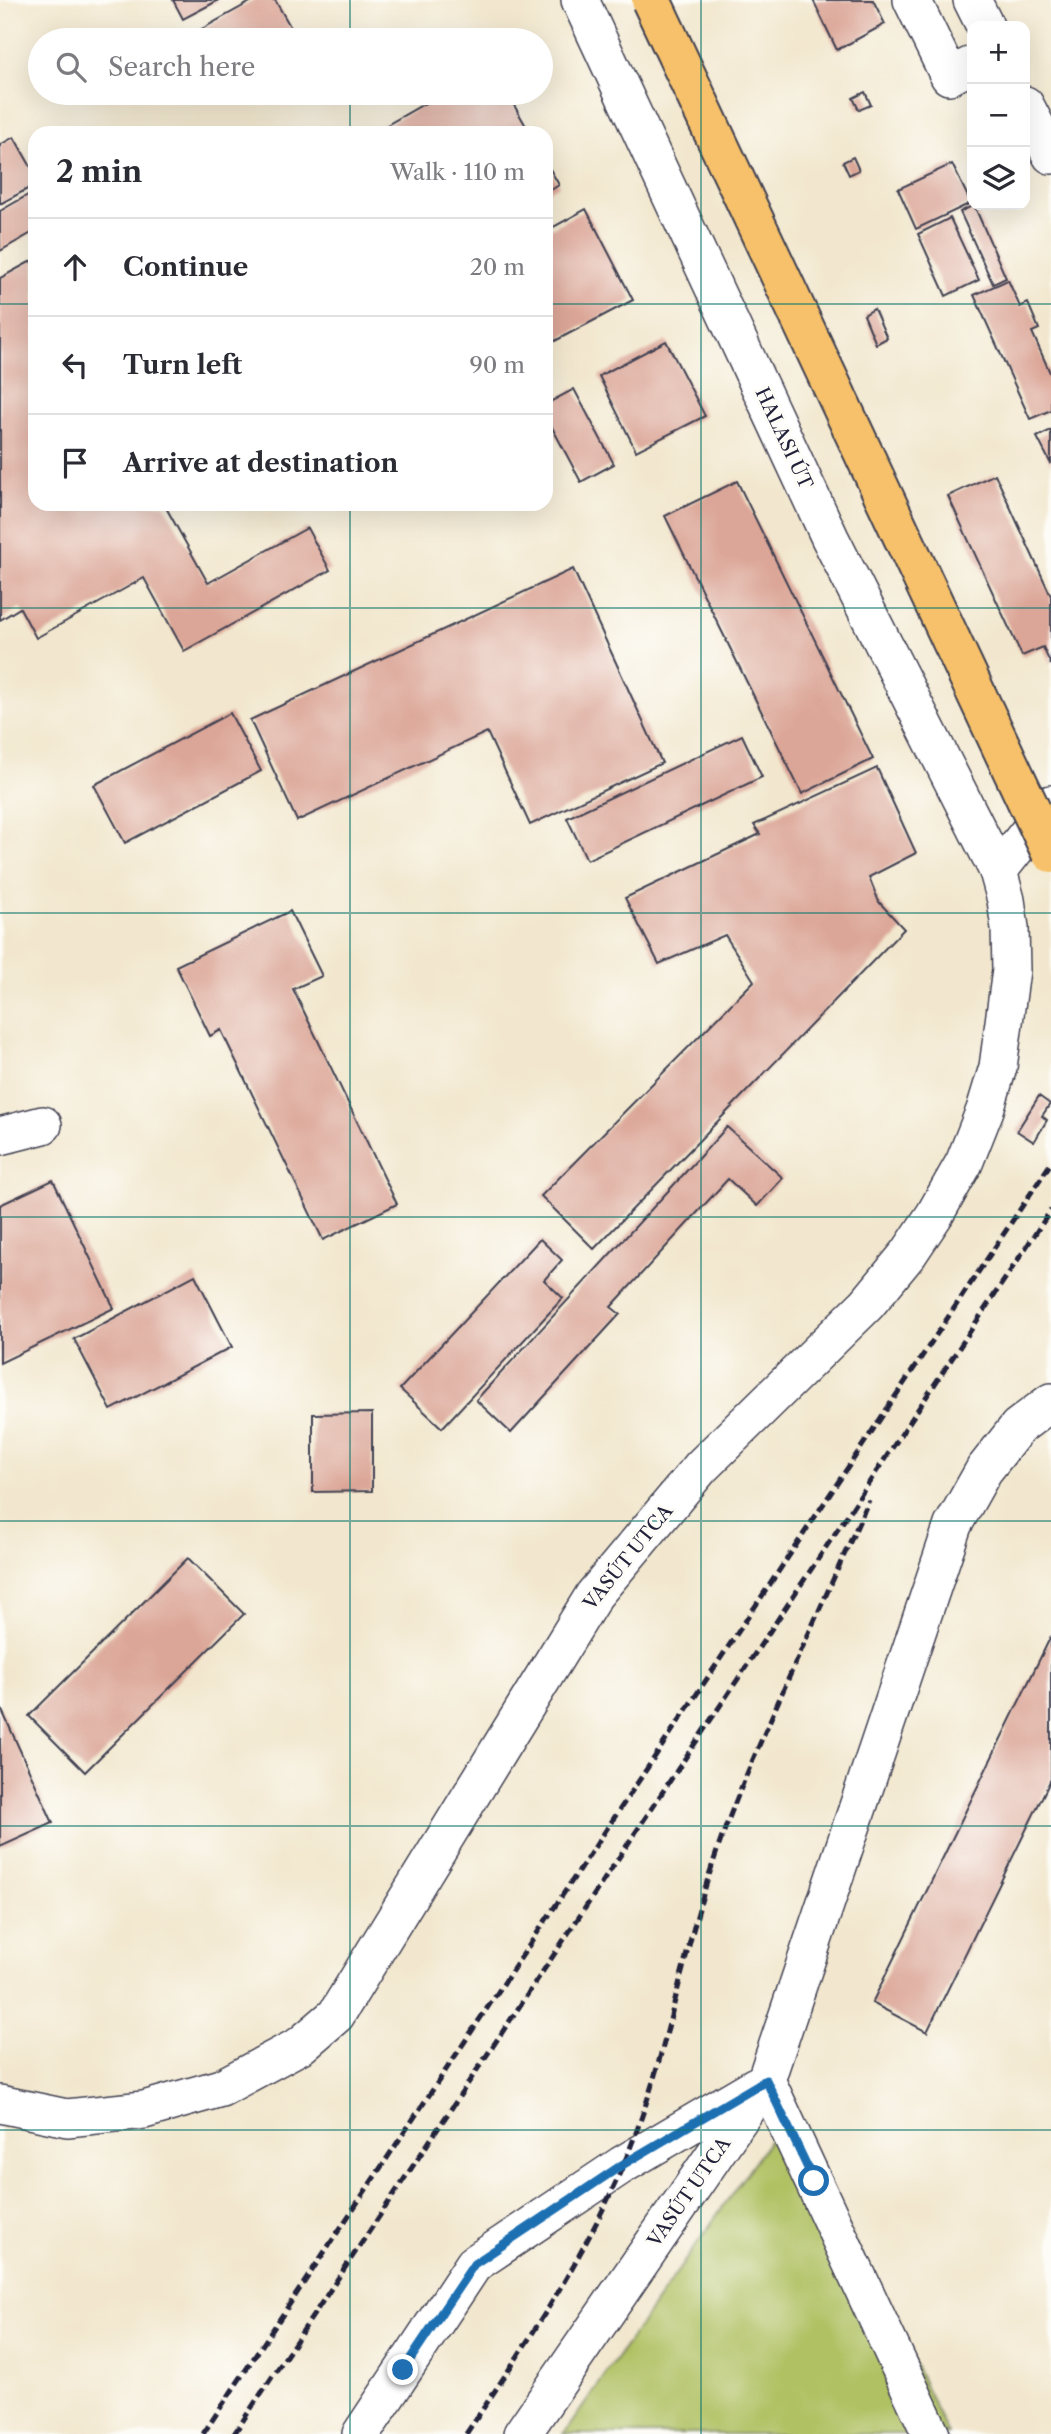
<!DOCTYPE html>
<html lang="en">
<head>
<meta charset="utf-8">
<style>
  body { margin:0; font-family:"Libre Caslon Text",serif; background:#f7f7f7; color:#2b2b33 }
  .controls { position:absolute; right:21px; top:21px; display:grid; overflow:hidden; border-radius:14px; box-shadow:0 7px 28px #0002 }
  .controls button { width:63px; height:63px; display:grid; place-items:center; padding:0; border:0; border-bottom:2px solid #e1e1e2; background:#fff; color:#2b2b33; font:35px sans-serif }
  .stop { position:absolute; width:21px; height:21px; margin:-16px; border:5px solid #1f6fb2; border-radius:50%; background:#fff }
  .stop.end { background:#1f6fb2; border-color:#fff; box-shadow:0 2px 7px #0008 }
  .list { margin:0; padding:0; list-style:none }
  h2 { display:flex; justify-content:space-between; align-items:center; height:91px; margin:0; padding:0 28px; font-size:30px }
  h2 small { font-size:23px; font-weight:400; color:#7c7c81 }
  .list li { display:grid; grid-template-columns:46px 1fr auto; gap:21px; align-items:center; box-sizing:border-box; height:98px; padding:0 28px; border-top:2px solid #e1e1e2 }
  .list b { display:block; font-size:26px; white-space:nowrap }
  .list em { font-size:23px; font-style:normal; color:#7c7c81 }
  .icon { flex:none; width:38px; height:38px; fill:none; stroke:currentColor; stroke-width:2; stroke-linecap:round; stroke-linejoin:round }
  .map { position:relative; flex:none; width:1051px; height:2434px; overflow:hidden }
  .search { position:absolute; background:#fff; box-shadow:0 7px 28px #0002; left:28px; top:28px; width:525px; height:77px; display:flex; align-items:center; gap:18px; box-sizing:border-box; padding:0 24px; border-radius:38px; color:#7c7c81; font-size:26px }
  .panel { position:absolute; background:#fff; box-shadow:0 7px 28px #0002; left:28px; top:126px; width:525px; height:385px; border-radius:21px }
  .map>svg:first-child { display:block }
  .green { fill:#b0c164; stroke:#697250; stroke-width:2 }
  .building { fill:#dba697 }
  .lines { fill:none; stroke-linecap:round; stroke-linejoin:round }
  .minor-casing { stroke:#414051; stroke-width:40 }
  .minor { stroke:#fff; stroke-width:37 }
  .rail { stroke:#22223b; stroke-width:5; stroke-dasharray:10 5; stroke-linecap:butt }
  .major-bridge-casing { stroke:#414051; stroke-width:42; stroke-linecap:butt }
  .major-bridge { stroke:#f6c16b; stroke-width:38 }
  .route { stroke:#1f6fb2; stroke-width:9 }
  .grid { fill:none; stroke:#0f766e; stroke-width:2; stroke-opacity:0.55 }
  .labels { text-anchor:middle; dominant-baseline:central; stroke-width:6; stroke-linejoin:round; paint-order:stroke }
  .street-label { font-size:19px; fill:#22223b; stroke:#fdfcf7 }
</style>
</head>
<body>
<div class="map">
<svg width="1051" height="2434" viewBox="0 0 1051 2434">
  <rect width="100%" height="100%" fill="#fdfcf7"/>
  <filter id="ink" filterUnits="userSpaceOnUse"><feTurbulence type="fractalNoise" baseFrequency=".0143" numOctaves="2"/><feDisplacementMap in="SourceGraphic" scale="14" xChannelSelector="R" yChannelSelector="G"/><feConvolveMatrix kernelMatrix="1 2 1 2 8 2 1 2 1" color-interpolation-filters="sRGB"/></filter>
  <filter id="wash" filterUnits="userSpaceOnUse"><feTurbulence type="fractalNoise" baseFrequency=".00686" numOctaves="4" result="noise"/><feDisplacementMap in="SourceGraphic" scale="28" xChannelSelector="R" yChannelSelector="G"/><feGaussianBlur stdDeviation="1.57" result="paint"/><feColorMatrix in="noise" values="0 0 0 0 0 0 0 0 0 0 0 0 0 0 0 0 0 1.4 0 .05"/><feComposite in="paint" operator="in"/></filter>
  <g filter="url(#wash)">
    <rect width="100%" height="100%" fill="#f2e7ce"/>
    <path class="green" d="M 791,2109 L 948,2434 L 564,2434 Z"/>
    <g id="blocks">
      <g class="building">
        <path d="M 173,0 L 219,0 L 183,19 Z"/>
        <path d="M 254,0 L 275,0 L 294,33 L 281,40 L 182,40 Z"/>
        <path d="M 813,0 L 873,0 L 885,24 L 837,50 Z"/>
        <path d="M 865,92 L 871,105 L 859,110 L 853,98 Z"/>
        <path d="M 443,93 L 507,93 L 530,133 L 373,133 Z"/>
        <path d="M 14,137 L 35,174 L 35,185 L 0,204 L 0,145 Z"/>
        <path d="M 853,157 L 859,170 L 849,175 L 843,162 Z"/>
        <path d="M 546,162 L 559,185 L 546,193 Z"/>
        <path d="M 952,164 L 971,203 L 916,229 L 898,189 Z"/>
        <path d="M 35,191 L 35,231 L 0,251 L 0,211 Z"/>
        <path d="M 974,205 L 1006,278 L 993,284 L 960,212 Z"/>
        <path d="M 586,209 L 633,300 L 551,343 L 546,332 L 546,231 Z"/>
        <path d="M 950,218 L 979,280 L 946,296 L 918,234 Z"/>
        <path d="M 35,259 L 35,504 L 164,504 L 208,583 L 307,528 L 330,570 L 184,651 L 144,578 L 36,638 L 20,608 L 0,620 L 0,278 Z"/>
        <path d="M 1008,280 L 1020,307 L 1028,303 L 1039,329 L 1032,332 L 1051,375 L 1051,410 L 1030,419 L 974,295 Z"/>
        <path d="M 874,309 L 887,338 L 876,344 L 864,315 Z"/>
        <path d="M 666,341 L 705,416 L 636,451 L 599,376 Z"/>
        <path d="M 574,389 L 614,464 L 581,482 L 546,416 L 546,404 Z"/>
        <path d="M 1051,430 L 1051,464 L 1037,437 Z"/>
        <path d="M 995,474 L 1051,596 L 1051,665 L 1043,647 L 1022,656 L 948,496 Z"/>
        <path d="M 737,481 L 873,759 L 802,794 L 665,516 Z"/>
        <path d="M 573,569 L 662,763 L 530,825 L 487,732 L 297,821 L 250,720 Z"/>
        <path d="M 230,713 L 261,771 L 125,843 L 94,785 Z"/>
        <path d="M 742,735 L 762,777 L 587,860 L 567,818 Z"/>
        <path d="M 877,768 L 916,853 L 869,877 L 879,902 L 904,929 L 594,1249 L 541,1196 L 754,981 L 725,935 L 659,964 L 625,898 L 760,834 L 754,825 Z"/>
        <path d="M 290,911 L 322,976 L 293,989 L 397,1204 L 323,1240 L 221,1030 L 210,1036 L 176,966 Z"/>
        <path d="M 1039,1096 L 1050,1104 L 1042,1116 L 1047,1120 L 1034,1142 L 1017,1131 Z"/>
        <path d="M 727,1127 L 783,1178 L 757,1206 L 728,1179 L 611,1307 L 620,1314 L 511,1433 L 476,1400 Z"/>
        <path d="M 53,1180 L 114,1308 L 0,1363 L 0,1205 Z"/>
        <path d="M 540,1239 L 562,1260 L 544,1280 L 563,1298 L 442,1428 L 400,1389 Z"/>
        <path d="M 195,1275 L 232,1347 L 111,1410 L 74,1339 Z"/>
        <path d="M 372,1413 L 372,1491 L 313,1492 L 313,1414 Z"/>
        <path d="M 188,1558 L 244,1614 L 85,1772 L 29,1716 Z"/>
        <path d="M 1051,1636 L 1051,1779 L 927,2032 L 872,2003 Z"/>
        <path d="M 0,1706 L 53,1823 L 0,1847 Z"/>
      </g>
    </g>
  </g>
  <g filter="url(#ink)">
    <use href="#blocks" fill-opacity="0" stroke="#414051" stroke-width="2"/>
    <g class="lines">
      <defs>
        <g id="minor">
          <path d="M 912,0 L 949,76 L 972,65"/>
          <path d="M 972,0 L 985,26"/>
          <path d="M 1025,105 L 1051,155"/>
          <path d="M 998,871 L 1051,804"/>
          <path d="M 0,1136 L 43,1125"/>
          <path d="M 766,2080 L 931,2434"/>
          <path d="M 0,2104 L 67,2118 L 144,2110 L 221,2088 L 301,2045 L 336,2015 L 594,1595 L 701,1467 L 867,1304 L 909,1253 L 935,1214 L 964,1163 L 985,1110 L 998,1067 L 1011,970 L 1010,928 L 1006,900 L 998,871 L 830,538 L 580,0"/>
          <path d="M 361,2434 L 474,2264 L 622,2165 L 756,2086"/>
          <path d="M 522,2434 L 766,2080 L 953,1525 L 984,1470 L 1018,1427 L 1051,1402"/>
        </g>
      </defs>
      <use href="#minor" class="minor-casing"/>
      <use href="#minor" class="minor"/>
      <g class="rail">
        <path d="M 203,2434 L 1051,1163"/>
        <path d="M 234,2434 L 1051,1210"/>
        <path d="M 466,2434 C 531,2337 597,2240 637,2130 C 669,2042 684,1949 714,1860 C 733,1803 758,1748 782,1693 C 811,1628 840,1564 869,1500"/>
      </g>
      <defs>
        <path id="major-bridge" d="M 651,0 L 1051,853"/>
      </defs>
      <use href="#major-bridge" class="major-bridge-casing"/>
      <use href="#major-bridge" class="major-bridge"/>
    </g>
  </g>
  <g class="lines" filter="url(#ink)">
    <path class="route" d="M 403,2370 L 474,2264 L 622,2165 L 766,2080 L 814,2181"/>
  </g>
  <path class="grid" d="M 350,0 L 350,40M 701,0 L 701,2434M 350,93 L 350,133M 0,304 L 35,304M 546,304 L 1051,304M 350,504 L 350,2434M 0,608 L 1051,608M 0,913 L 1051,913M 0,1217 L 1051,1217M 0,1521 L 1051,1521M 0,1826 L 1051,1826M 0,2130 L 1051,2130"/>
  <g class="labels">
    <g class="street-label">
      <text transform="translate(784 438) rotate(65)">HALASI ÚT</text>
      <text transform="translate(628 1557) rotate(-51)">VASÚT UTCA</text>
      <text transform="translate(689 2192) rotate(-55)">VASÚT UTCA</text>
    </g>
  </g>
</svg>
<div class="controls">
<button>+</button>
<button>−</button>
<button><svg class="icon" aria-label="layers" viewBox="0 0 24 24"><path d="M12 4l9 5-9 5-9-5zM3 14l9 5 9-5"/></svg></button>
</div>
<div class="stop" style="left:814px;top:2181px"></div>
<div class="stop end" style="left:403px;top:2370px"></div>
<div class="search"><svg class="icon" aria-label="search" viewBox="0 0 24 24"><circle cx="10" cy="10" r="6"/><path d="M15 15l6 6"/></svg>Search here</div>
<section class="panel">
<h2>2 min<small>Walk · 110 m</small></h2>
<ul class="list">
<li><svg class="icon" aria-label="ahead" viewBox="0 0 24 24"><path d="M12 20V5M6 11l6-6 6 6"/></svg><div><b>Continue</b></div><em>20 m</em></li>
<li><svg class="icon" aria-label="left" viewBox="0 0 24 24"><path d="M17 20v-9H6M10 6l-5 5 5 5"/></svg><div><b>Turn left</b></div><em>90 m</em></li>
<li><svg class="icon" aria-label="arrive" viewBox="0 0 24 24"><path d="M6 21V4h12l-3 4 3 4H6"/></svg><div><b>Arrive at destination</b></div></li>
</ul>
</section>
</div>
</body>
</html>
